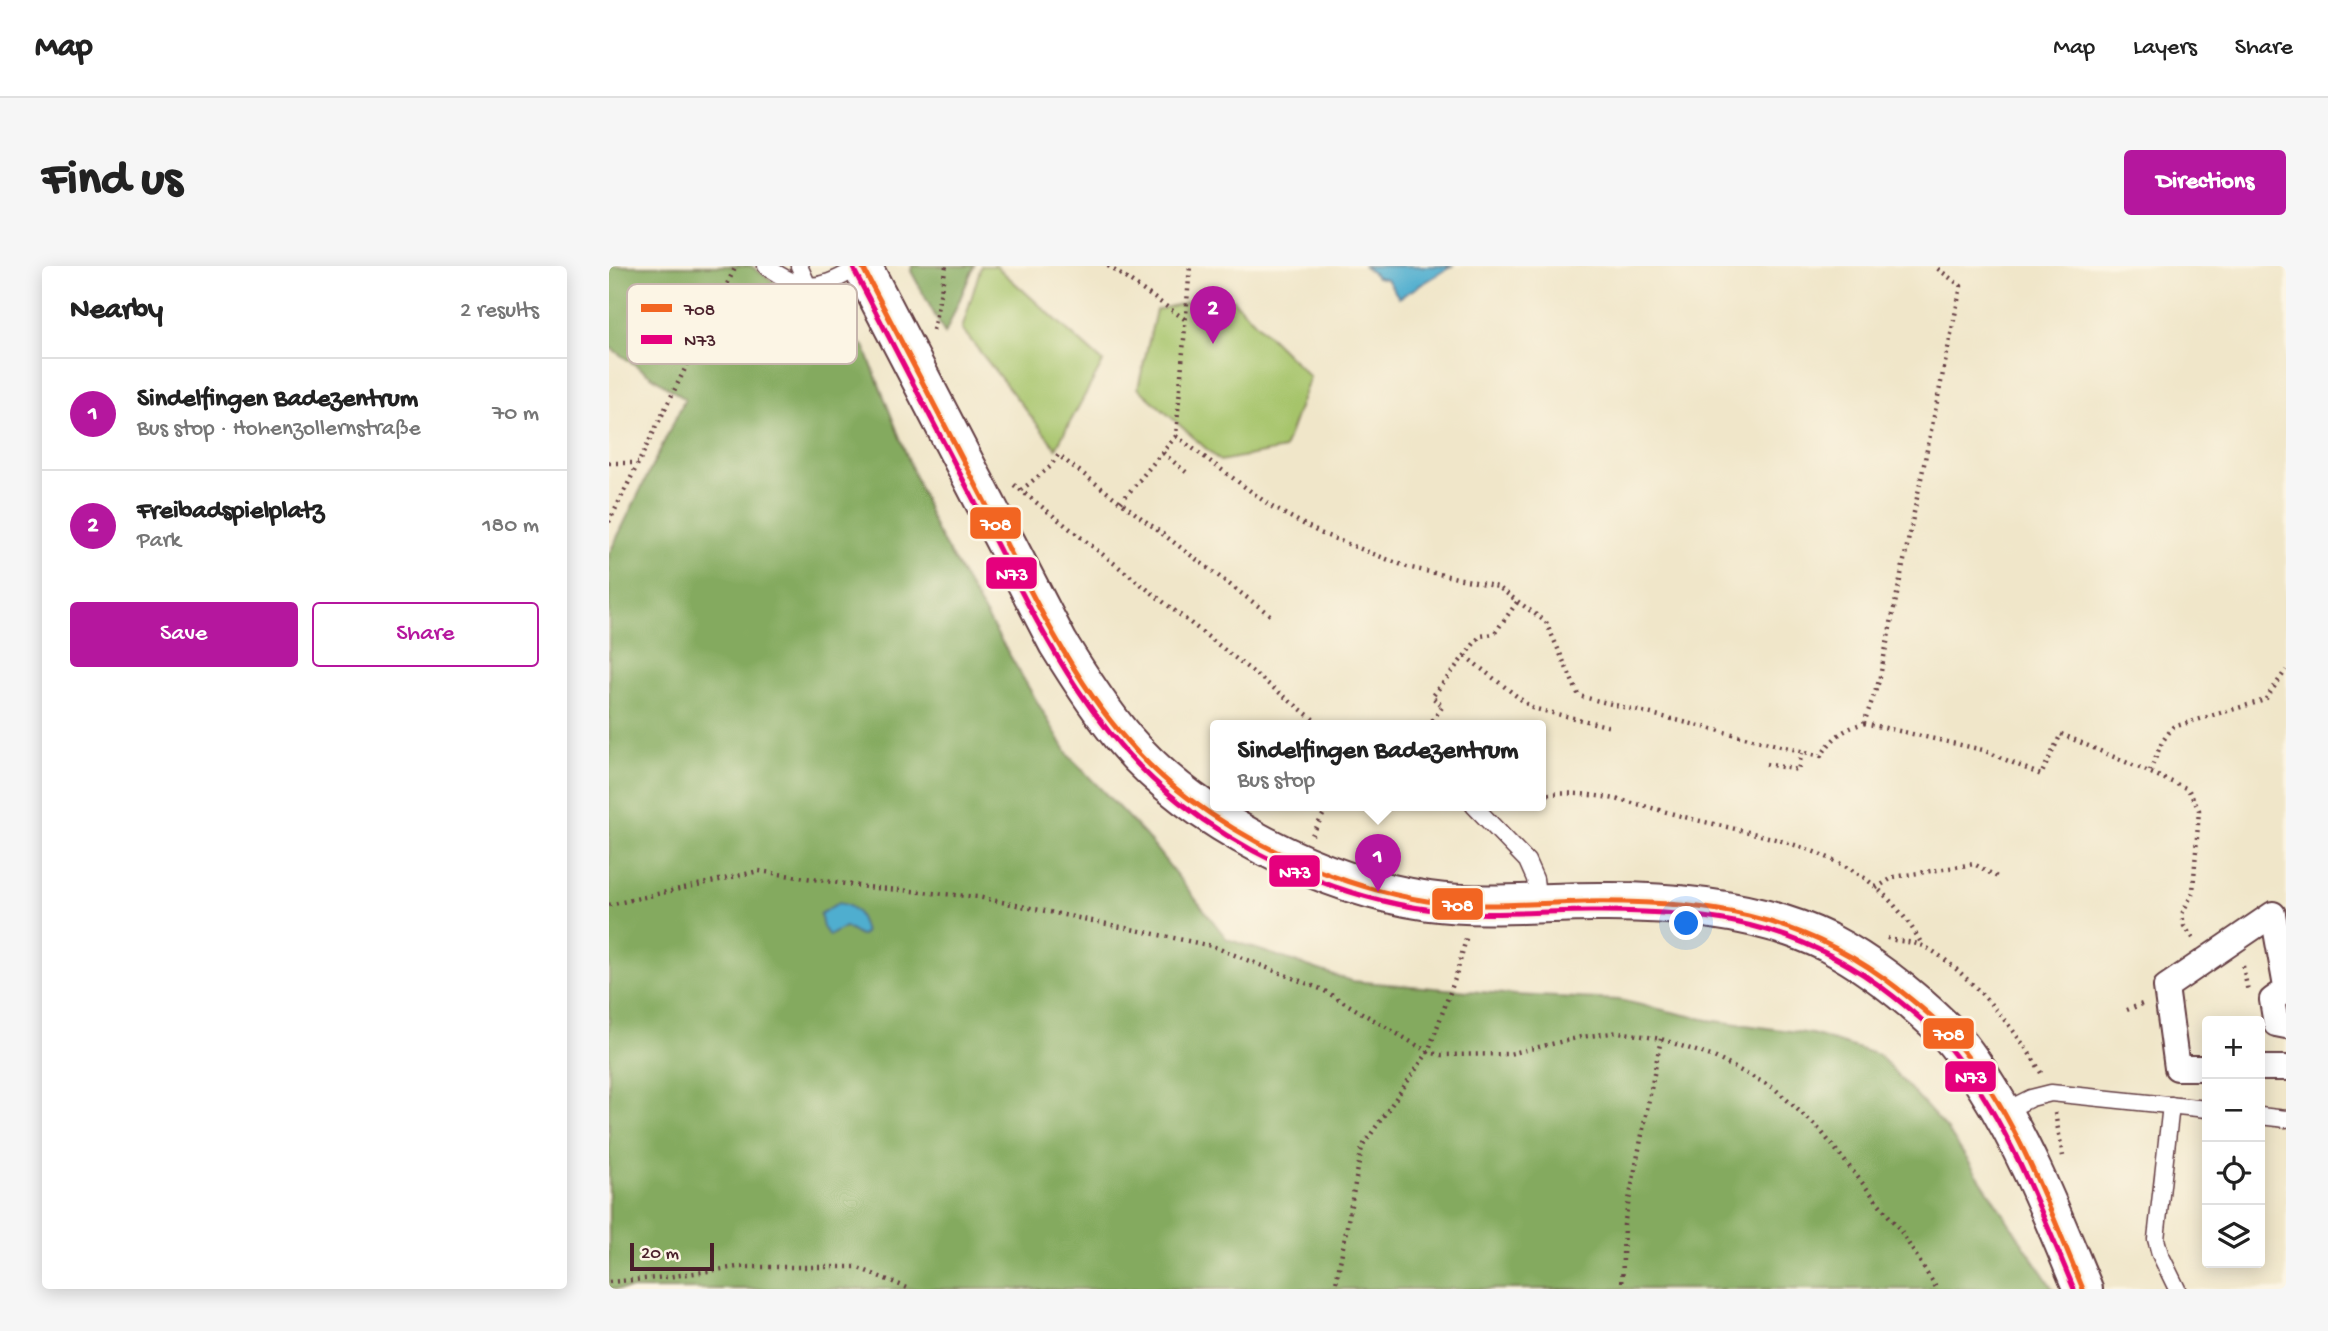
<!DOCTYPE html>
<html lang="en">
<head>
<meta charset="utf-8">
<style>
  body { margin:0; font-family:"Gochi Hand",sans-serif; background:#f6f6f6; color:#222 }
  .controls { position:absolute; right:21px; bottom:21px; display:grid; overflow:hidden; border-radius:7px; box-shadow:0 4px 18px #0003 }
  .controls button { width:63px; height:63px; display:grid; place-items:center; padding:0; border:0; border-bottom:2px solid #e0e0e0; background:#fff; color:#222; font:35px sans-serif }
  .scale { position:absolute; left:21px; bottom:18px; width:84px; box-sizing:border-box; padding-left:7px; border:4px solid #4a1f2b; border-top:0; font-size:19px; line-height:24px; white-space:nowrap; color:#4a1f2b; -webkit-text-stroke:5px #fcf5e5; paint-order:stroke }
  .you { position:absolute; left:1078px; top:658px; width:24px; height:24px; margin:-18px; border:5px solid #fff; border-radius:50%; background:#1a73e8; box-shadow:0 0 0 10px #1a73e833 }
  .badge { display:grid; place-items:center; width:46px; height:46px; border-radius:50%; background:#b5179e; color:#fff; font-size:23px; font-weight:700 }
  .pin { position:absolute; translate:-50% -58px; filter:drop-shadow(0 2px 4px #0008) }
  .pin::after { content:''; position:absolute; top:37px; width:24px; height:21px; background:inherit; clip-path:polygon(0 0,100% 0,50% 100%) }
  .popup { position:absolute; left:601px; top:454px; width:336px; height:91px; box-sizing:border-box; display:grid; place-content:center; border-radius:7px; background:#fff; filter:drop-shadow(0 2px 5px #0005); font-size:23px; white-space:nowrap; color:#767676 }
  .popup b { font-size:26px; color:#222 }
  .popup::after { content:''; position:absolute; left:50%; top:100%; margin-left:-14px; border:14px solid transparent; border-top-color:#fff }
  .list { margin:0; padding:0; list-style:none }
  h2 { display:flex; justify-content:space-between; align-items:center; height:91px; margin:0; padding:0 28px; font-size:30px }
  h2 small { font-size:23px; font-weight:400; color:#767676 }
  .list li { display:grid; grid-template-columns:46px 1fr auto; gap:21px; align-items:center; box-sizing:border-box; height:112px; padding:0 28px; border-top:2px solid #e0e0e0 }
  .list b { display:block; font-size:26px; white-space:nowrap }
  .list p { margin:0; font-size:23px; white-space:nowrap; color:#767676 }
  .list em { font-size:23px; font-style:normal; color:#767676 }
  .actions { display:flex; gap:14px; padding:21px 28px }
  .actions a { flex:1; padding:16px 0; border:2px solid #b5179e; border-radius:7px; text-align:center; font-size:24px; color:#b5179e }
  .actions .main { background:#b5179e; color:#fff }
  .icon { flex:none; width:38px; height:38px; fill:none; stroke:currentColor; stroke-width:2; stroke-linecap:round; stroke-linejoin:round }
  .map { position:relative; flex:none; width:1677px; height:1023px; overflow:hidden; border-radius:7px }
  header { display:flex; align-items:center; gap:42px; box-sizing:border-box; height:98px; padding:0 35px; background:#fff; border-bottom:2px solid #e0e0e0 }
  header strong { font-size:33px }
  nav { display:flex; gap:38px; margin-inline-start:auto; font-size:24px }
  .intro { display:flex; align-items:center; justify-content:space-between; box-sizing:border-box; height:168px; padding:0 42px }
  h1 { margin:0; font-size:49px }
  .button { padding:18px 32px; border-radius:7px; background:#b5179e; color:#fff; font-size:24px; font-weight:700 }
  main { display:flex; gap:42px; padding:0 42px }
  aside { flex:1; background:#fff; border-radius:7px; box-shadow:0 4px 18px #0003 }
  .map>svg:first-child { display:block }
  .green { fill:#a6c46b; stroke:#78724b; stroke-width:2 }
  .forest { fill:#84aa5f; stroke:#676445; stroke-width:2 }
  .water { fill:#50aecf; stroke:#4d667d; stroke-width:2 }
  .lines { fill:none; stroke-linecap:round; stroke-linejoin:round }
  .service-casing { stroke:#633d43; stroke-width:19 }
  .pedestrian-casing { stroke:#633d43; stroke-width:28 }
  .tertiary-casing { stroke:#633d43; stroke-width:42 }
  .path { stroke:#633d43; stroke-width:4.5; stroke-dasharray:2 5; stroke-linecap:butt }
  .service { stroke:#fff; stroke-width:16 }
  .pedestrian { stroke:#fff; stroke-width:24 }
  .tertiary { stroke:#fff; stroke-width:38 }
  .bus-1-casing { stroke:#fcf5e5; stroke-width:10 }
  .bus-2-casing { stroke:#fcf5e5; stroke-width:10 }
  .bus-1 { stroke:#f26522; stroke-width:5 }
  .bus-2 { stroke:#e5007d; stroke-width:5 }
  .key { fill:#fcf5e5; stroke:#c7b5ad; stroke-width:2 }
  .key-label { font-size:19px; fill:#4a1f2b }
  .line-badge { stroke:#fcf5e5; stroke-width:2.5 }
  .badge-label { font-size:19px; text-anchor:middle; font-weight:bold; fill:#fff }
</style>
</head>
<body>
<header>
<strong>Map</strong>
<nav><a>Map</a><a>Layers</a><a>Share</a></nav>
</header>
<div class="intro"><h1>Find us</h1><a class="button">Directions</a></div>
<main>
<aside>
<h2>Nearby<small>2 results</small></h2>
<ul class="list">
<li><span class="badge">1</span><div><b>Sindelfingen Badezentrum</b><p>Bus stop · Hohenzollernstraße</p></div><em>70 m</em></li>
<li><span class="badge">2</span><div><b>Freibadspielplatz</b><p>Park</p></div><em>180 m</em></li>
</ul>
<div class="actions"><a class="main">Save</a><a>Share</a></div>
</aside>
<div class="map">
<svg width="1677" height="1023" viewBox="0 0 1677 1023">
  <rect width="100%" height="100%" fill="#fcf5e5"/>
  <filter id="ink" filterUnits="userSpaceOnUse"><feTurbulence type="fractalNoise" baseFrequency=".0143" numOctaves="2"/><feDisplacementMap in="SourceGraphic" scale="14" xChannelSelector="R" yChannelSelector="G"/><feConvolveMatrix kernelMatrix="1 2 1 2 8 2 1 2 1" color-interpolation-filters="sRGB"/></filter>
  <filter id="wash" filterUnits="userSpaceOnUse"><feTurbulence type="fractalNoise" baseFrequency=".00686" numOctaves="4" result="noise"/><feDisplacementMap in="SourceGraphic" scale="28" xChannelSelector="R" yChannelSelector="G"/><feGaussianBlur stdDeviation="1.57" result="paint"/><feColorMatrix in="noise" values="0 0 0 0 0 0 0 0 0 0 0 0 0 0 0 0 0 1.4 0 .05"/><feComposite in="paint" operator="in"/></filter>
  <g filter="url(#wash)">
    <rect width="100%" height="100%" fill="#f0e6c9"/>
    <g class="green">
      <path d="M 372,0 L 387,0 L 494,96 L 447,182 L 353,63 Z"/>
      <path d="M 616,26 L 701,111 L 675,183 L 611,195 L 529,122 L 547,44 Z"/>
    </g>
    <g class="forest">
      <path d="M 0,0 L 142,0 L 255,80 L 327,264 L 460,490 L 536,569 L 618,673 L 743,715 L 907,729 L 1010,734 L 1099,754 L 1203,768 L 1270,789 L 1338,863 L 1444,1023 L 0,1023 L 0,288 L 76,133 L 0,81 Z"/>
      <path d="M 303,0 L 365,0 L 336,68 L 302,5 Z"/>
    </g>
    <g class="water">
      <path d="M 755,0 L 843,0 L 790,32 L 778,13 L 768,11 Z"/>
      <path d="M 229,637 C 247,639 252,650 256,667 L 251,670 L 236,661 L 220,670 L 214,661 L 211,648 Z"/>
    </g>
  </g>
  <g filter="url(#ink)">
    <g class="lines">
      <defs>
        <g id="service">
          <path d="M 157,0 C 195,28 212,24 251,0"/>
          <path d="M 190,0 L 199,20"/>
          <path d="M 865,540 L 918,595 L 926,613 L 929,637"/>
          <path d="M 1562,839 L 1547,973 L 1551,988 L 1568,1023"/>
          <path d="M 1394,846 L 1422,832 L 1442,827 L 1598,843"/>
          <path d="M 1651,850 L 1677,853"/>
        </g>
        <g id="pedestrian">
          <path d="M 1677,724 L 1663,734 L 1667,758 L 1677,760"/>
          <path d="M 1598,802 L 1568,802 L 1557,721 L 1664,648 L 1677,721"/>
          <path d="M 1651,802 L 1677,802"/>
        </g>
        <path id="tertiary" d="M 253,0 L 449,377 C 470,411 491,444 516,474 C 586,556 715,620 820,635 C 879,643 940,635 999,636 C 1071,636 1152,644 1218,676 C 1262,699 1303,732 1339,767 C 1354,783 1366,802 1378,821 C 1418,884 1445,954 1474,1023"/>
      </defs>
      <use href="#service" class="service-casing"/>
      <use href="#pedestrian" class="pedestrian-casing"/>
      <use href="#tertiary" class="tertiary-casing"/>
      <g class="path">
        <path d="M 499,0 L 577,54"/>
        <path d="M 324,64 L 337,0"/>
        <path d="M 567,170 L 663,241 L 711,267 L 798,301 L 889,321 L 937,356 L 970,430 L 1212,490 C 1224,471 1233,464 1255,457 L 1270,415 L 1352,20 L 1325,0"/>
        <path d="M 554,187 L 577,206"/>
        <path d="M 0,197 L 29,197"/>
        <path d="M 405,219 L 713,460"/>
        <path d="M 412,224 L 441,201 L 449,189 L 661,349"/>
        <path d="M 512,236 L 567,170 L 581,0"/>
        <path d="M 0,256 L 127,0"/>
        <path d="M 856,390 L 923,442 L 1002,461"/>
        <path d="M 1255,457 L 1374,484 L 1432,509 L 1452,468 L 1579,523 L 1590,544 L 1584,626 L 1573,648 L 1575,660 L 1584,672"/>
        <path d="M 819,460 L 834,440 L 823,431 L 871,370 L 885,368 L 909,335"/>
        <path d="M 1157,498 L 1189,504 L 1193,487"/>
        <path d="M 1541,505 L 1553,476 L 1564,461 L 1656,434 L 1677,404"/>
        <path d="M 932,529 C 983,522 1034,540 1083,553 C 1142,567 1203,577 1254,611 C 1276,626 1302,656 1313,679"/>
        <path d="M 703,569 L 719,540"/>
        <path d="M 1267,622 L 1285,611 L 1365,598 L 1390,612"/>
        <path d="M 0,639 L 150,605 L 257,621 L 369,631 L 603,680 L 714,724 L 819,786 L 832,789 L 900,788 L 972,771 L 1010,766 L 1052,773 L 1105,791 L 1165,822 L 1211,864 L 1291,964 L 1328,1023"/>
        <path d="M 1278,672 C 1289,676 1303,675 1314,680 C 1351,696 1416,773 1433,809"/>
        <path d="M 1634,700 L 1639,726"/>
        <path d="M 1518,744 L 1533,738"/>
        <path d="M 1446,847 L 1454,890"/>
        <path d="M 0,1016 L 58,1011 L 128,1001 L 247,1001 L 301,1023"/>
        <path d="M 726,1023 L 753,881 L 819,786 L 847,710 L 858,669"/>
        <path d="M 1013,1023 L 1015,959 L 1052,773"/>
      </g>
      <use href="#service" class="service"/>
      <use href="#pedestrian" class="pedestrian"/>
      <use href="#tertiary" class="tertiary"/>
      <defs>
        <path id="bus-1" d="M 253,0 C 296,83 339,165 382,248 C 435,351 484,461 579,532 C 649,584 733,621 818,635 C 870,643 923,637 975,636 C 1093,634 1193,647 1288,722 C 1308,738 1330,755 1346,775 C 1406,846 1439,939 1474,1023"/>
        <path id="bus-2" d="M 245,4 C 288,87 331,169 374,252 C 428,355 476,462 570,536 C 641,592 734,633 824,644 C 876,651 928,645 981,645 C 1096,644 1191,656 1284,730 C 1304,746 1325,763 1341,783 C 1398,853 1430,941 1465,1023"/>
      </defs>
      <use href="#bus-1" class="bus-1-casing"/>
      <use href="#bus-2" class="bus-2-casing"/>
      <use href="#bus-1" class="bus-1"/>
      <use href="#bus-2" class="bus-2"/>
    </g>
  </g>
  <rect x="18" y="18" width="230" height="80" rx="10" class="key"/>
  <rect x="32" y="38" width="31" height="8" fill="#f26522"/>
  <rect x="32" y="69" width="31" height="9" fill="#e5007d"/>
  <g class="key-label">
    <text x="75" y="49">708</text>
    <text x="75" y="80">N73</text>
  </g>
  <g class="line-badge">
    <rect x="360" y="240" width="53" height="34" rx="7" fill="#f26522"/>
    <rect x="376" y="290" width="53" height="34" rx="7" fill="#e5007d"/>
    <rect x="659" y="588" width="53" height="34" rx="7" fill="#e5007d"/>
    <rect x="822" y="621" width="53" height="34" rx="7" fill="#f26522"/>
    <rect x="1313" y="751" width="53" height="33" rx="7" fill="#f26522"/>
    <rect x="1335" y="794" width="53" height="33" rx="7" fill="#e5007d"/>
  </g>
  <g class="badge-label">
    <text x="387" y="264">708</text>
    <text x="403" y="314">N73</text>
    <text x="686" y="612">N73</text>
    <text x="849" y="645">708</text>
    <text x="1340" y="774">708</text>
    <text x="1362" y="817">N73</text>
  </g>
</svg>
<div class="controls">
<button>+</button>
<button>−</button>
<button><svg class="icon" aria-label="locate" viewBox="0 0 24 24"><circle cx="12" cy="12" r="6"/><path d="M12 2v4M12 18v4M2 12h4M18 12h4"/></svg></button>
<button><svg class="icon" aria-label="layers" viewBox="0 0 24 24"><path d="M12 4l9 5-9 5-9-5zM3 14l9 5 9-5"/></svg></button>
</div>
<div class="scale">20 m</div>
<div class="you"></div>
<div class="pin badge" style="left:769px;top:626px">1</div>
<div class="popup"><b>Sindelfingen Badezentrum</b>Bus stop</div>
<div class="pin badge" style="left:604px;top:78px">2</div>
</div>
</main>
</body>
</html>
